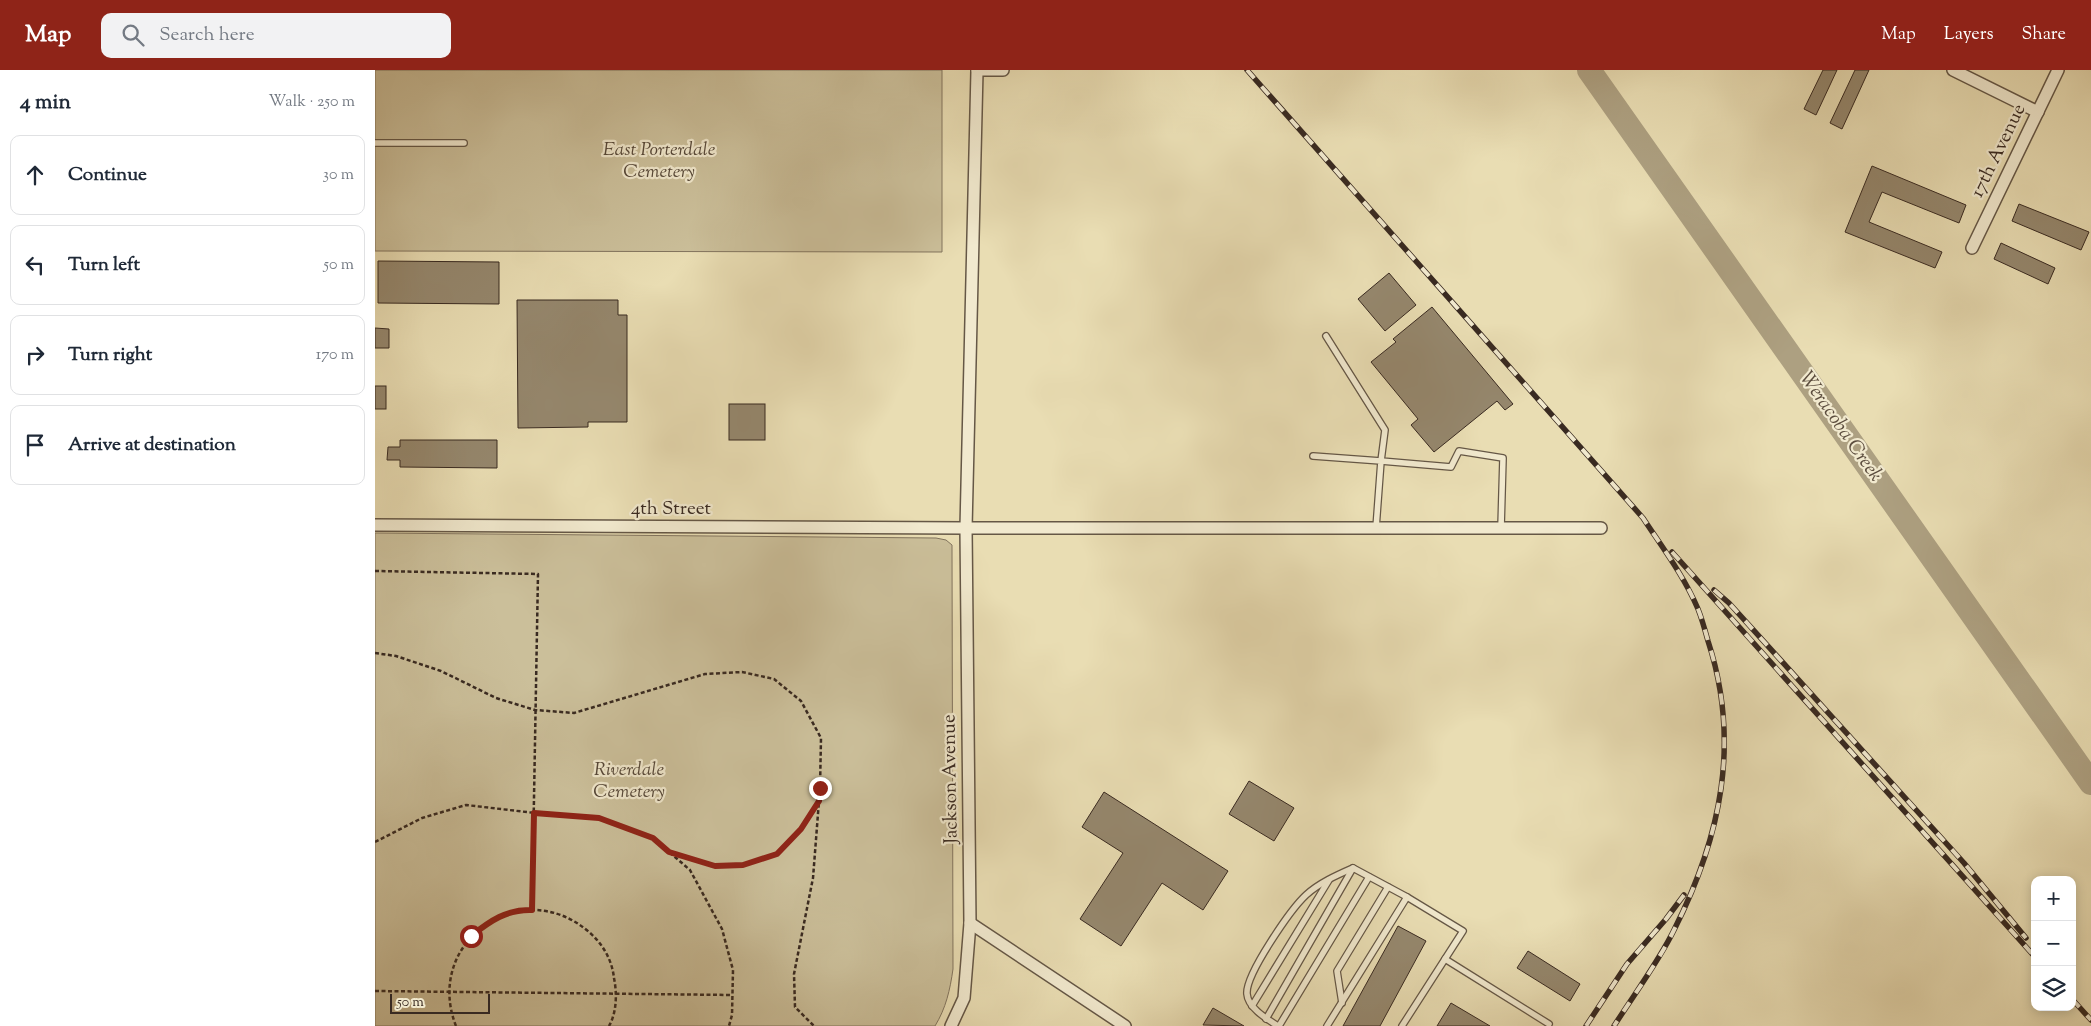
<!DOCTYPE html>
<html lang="en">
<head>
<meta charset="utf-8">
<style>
  body { margin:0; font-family:"Sorts Mill Goudy",serif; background:#f2f2f3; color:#1f2937 }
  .controls { position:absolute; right:15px; bottom:15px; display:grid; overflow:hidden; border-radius:10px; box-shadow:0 2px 12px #0003 }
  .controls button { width:45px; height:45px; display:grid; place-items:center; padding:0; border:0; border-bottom:1px solid #e0e1e3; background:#fff; color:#1f2937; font:25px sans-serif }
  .scale { position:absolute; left:15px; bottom:12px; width:100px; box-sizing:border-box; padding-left:5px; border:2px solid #392a21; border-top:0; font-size:14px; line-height:18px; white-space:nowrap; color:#392a21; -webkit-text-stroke:4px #f1e9ce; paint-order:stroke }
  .stop { position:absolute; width:15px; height:15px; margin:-11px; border:4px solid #8f2418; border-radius:50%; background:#fff }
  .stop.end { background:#8f2418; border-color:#fff; box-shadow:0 1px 5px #0008 }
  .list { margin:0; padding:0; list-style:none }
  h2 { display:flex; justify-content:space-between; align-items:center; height:65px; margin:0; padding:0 20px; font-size:21px }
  h2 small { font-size:16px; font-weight:400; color:#747a83 }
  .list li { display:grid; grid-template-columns:32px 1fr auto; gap:15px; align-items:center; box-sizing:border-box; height:80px; margin:0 10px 10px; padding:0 10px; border:1px solid #e0e1e3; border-radius:10px }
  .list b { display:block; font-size:19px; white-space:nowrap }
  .list em { font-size:16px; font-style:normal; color:#747a83 }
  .icon { flex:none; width:28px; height:28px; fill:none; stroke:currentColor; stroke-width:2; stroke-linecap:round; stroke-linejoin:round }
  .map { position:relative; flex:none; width:1716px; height:956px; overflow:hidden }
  header { display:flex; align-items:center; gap:30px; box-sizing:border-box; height:70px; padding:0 25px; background:#8f2418; color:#fff }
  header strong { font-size:24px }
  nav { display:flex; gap:28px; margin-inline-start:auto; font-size:18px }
  .search { width:350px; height:45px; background:#f2f2f3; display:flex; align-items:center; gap:12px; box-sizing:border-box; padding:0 18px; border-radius:10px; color:#747a83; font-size:19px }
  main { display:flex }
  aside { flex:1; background:#fff }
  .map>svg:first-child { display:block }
  .green { fill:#cbbf9a; stroke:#82745e }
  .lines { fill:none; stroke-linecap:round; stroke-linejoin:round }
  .river { stroke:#ada081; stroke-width:24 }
  .building { fill:#95876d; stroke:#392a21 }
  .service-casing { stroke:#655746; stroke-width:8 }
  .minor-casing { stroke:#655746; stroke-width:14 }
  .path { stroke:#392a21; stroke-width:2.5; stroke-dasharray:4 2.5; stroke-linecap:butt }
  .service { stroke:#f1e9ce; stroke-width:5.5 }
  .minor { stroke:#f1e9ce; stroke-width:11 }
  .rail-casing { stroke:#392a21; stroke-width:5.5 }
  .rail { stroke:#f1e9ce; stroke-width:4; stroke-dasharray:11; stroke-linecap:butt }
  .route { stroke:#8f2418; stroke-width:6 }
  .labels { text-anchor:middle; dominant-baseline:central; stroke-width:4.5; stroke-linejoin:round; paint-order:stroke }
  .park-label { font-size:19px; font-style:italic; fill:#564839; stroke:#f1e9ce }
  .street-label { font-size:19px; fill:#392a21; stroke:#f1e9ce }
  .water-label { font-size:20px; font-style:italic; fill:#5c4d3e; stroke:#f1e9ce }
</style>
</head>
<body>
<header>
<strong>Map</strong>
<div class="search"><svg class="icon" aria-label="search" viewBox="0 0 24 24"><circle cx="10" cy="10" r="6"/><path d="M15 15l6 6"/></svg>Search here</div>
<nav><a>Map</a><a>Layers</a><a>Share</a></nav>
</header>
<main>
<aside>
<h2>4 min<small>Walk · 250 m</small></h2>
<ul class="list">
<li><svg class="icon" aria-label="ahead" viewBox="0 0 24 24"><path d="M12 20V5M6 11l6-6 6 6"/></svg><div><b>Continue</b></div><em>30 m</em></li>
<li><svg class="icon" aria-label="left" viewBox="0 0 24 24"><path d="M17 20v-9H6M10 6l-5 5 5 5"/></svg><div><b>Turn left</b></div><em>50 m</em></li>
<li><svg class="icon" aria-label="right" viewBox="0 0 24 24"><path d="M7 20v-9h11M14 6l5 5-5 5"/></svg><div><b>Turn right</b></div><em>170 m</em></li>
<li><svg class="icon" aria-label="arrive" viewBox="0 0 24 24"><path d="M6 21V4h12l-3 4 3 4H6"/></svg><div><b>Arrive at destination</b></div></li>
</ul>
</aside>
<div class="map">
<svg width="1716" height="956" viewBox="0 0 1716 956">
  <rect width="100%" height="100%" fill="#e9ddb3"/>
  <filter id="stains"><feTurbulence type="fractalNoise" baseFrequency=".004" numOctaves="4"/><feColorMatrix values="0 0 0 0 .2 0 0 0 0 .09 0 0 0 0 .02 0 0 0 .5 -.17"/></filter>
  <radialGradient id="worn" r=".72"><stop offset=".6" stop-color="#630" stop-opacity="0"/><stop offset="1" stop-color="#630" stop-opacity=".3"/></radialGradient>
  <g class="green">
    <path d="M 0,0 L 567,0 L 567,182 L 0,181 Z"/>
    <path d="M 0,463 L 561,468 L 571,470 L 577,475 L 578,899 C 575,920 571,938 560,956 L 0,956 Z"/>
  </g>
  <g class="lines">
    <path class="river" d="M 1214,0 L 1716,713"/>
  </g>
  <g class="building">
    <path d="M 1448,0 L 1462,0 L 1441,45 L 1429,39 Z"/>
    <path d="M 1480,0 L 1494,0 L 1467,59 L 1455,53 Z"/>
    <path d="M 1497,96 L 1591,135 L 1584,153 L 1507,122 L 1494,152 L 1567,182 L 1560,198 L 1470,162 Z"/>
    <path d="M 1644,134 L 1714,162 L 1706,180 L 1637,151 Z"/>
    <path d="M 1626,173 L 1680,198 L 1673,214 L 1619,189 Z"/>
    <path d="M 3,191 L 124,192 L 124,234 L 3,233 Z"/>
    <path d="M 1014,203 L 1041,235 L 1010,261 L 983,229 Z"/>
    <path d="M 142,230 L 243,230 L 243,245 L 252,245 L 252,352 L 213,352 L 213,357 L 143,358 Z"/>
    <path d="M 1057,237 L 1138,334 L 1130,340 L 1122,331 L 1059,382 L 1036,355 L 1043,349 L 996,292 L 1021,272 L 1018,269 Z"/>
    <path d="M 0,258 L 14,259 L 14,278 L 0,278 Z"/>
    <rect x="0" y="316" width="11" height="23"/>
    <rect x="354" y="334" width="36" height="36"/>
    <path d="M 25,370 L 122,370 L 122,398 L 25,397 L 25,390 L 12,390 L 13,377 L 25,377 Z"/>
    <path d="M 874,711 L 919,738 L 899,771 L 854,744 Z"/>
    <path d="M 729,722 L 853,801 L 828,840 L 787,813 L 746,876 L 705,849 L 748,783 L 707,757 Z"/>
    <path d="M 1023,856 L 1051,871 L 1005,956 L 968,956 Z"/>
    <path d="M 1153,881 L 1205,914 L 1195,931 L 1142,898 Z"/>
    <path d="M 1076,933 L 1115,956 L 1062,956 Z"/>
    <path d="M 838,938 L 869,956 L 828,955 Z"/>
  </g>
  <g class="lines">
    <defs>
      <g id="service">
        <path d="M 0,73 L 89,73"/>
        <path d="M 951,266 L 1010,360 L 1006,391 L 1076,397 L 1084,381 L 1128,388 L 1126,458"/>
        <path d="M 938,386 L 1006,391 L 1001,458"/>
        <path d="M 1070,889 L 1174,954"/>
        <path d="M 967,933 L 962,901 L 1013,817"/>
        <path d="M 877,936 L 954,810"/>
        <path d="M 891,949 L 978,798"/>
        <path d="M 903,956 C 892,949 873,938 872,924 C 870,905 916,839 931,825 C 944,813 962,805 978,798 L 1032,827 L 1088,861 L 1027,956"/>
        <path d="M 904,956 L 994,807"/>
        <path d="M 952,956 L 1032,827"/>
      </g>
      <g id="minor">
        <path d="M 602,0 L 628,0"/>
        <path d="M 1578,0 L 1663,42"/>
        <path d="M 1597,178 L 1683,0"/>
        <path d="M 0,455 L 591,458 L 1226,458"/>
        <path d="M 595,853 L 750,956"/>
        <path d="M 576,956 L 589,928 L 595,853 L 591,458 L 602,1"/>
      </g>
    </defs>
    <use href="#service" class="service-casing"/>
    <use href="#minor" class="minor-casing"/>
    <g class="path">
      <path d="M 0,501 L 163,504 L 157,840"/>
      <path d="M 0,583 L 21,586 L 66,601 L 121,628 L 160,640 L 199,643 L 330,604 L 367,602 L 399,609 L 426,631 L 446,668 L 445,718 L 438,808 L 419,904 L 420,937 L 439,956"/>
      <path d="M 0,772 L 47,748 L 91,735 L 177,745 L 224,748 L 278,768 L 315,800 L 347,859 L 358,900 L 357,945 L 354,956"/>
      <path d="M 296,783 L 340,796 L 369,795 L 402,783 L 425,759 L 444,731"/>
      <path d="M 0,921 L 357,925"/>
      <path d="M 81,956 C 48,872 146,803 214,862 C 228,874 237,890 239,908 C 242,923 242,942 234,956"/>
    </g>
    <use href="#service" class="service"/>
    <use href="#minor" class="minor"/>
    <defs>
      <g id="rail">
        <path d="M 872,0 L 1268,448 C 1287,477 1309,506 1323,539 C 1327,549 1330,560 1333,571 C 1366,672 1346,767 1299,860 C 1284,891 1258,926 1239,956"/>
        <path d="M 1297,482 L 1660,887"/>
        <path d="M 1339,520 L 1354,533 L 1589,793 L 1651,868"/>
        <path d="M 1697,929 L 1716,950"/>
        <path d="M 1211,956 L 1252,894 L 1291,849 L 1309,825"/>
      </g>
    </defs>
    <use href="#rail" class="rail-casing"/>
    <use href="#rail" class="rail"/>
  </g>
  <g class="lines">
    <path class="route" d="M 96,866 C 115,851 132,839 157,840 L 159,743 L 224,748 L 278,768 L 294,782 L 340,796 L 368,795 L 402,784 L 426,759 L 444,731 L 445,718"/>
  </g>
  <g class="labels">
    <g class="park-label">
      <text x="284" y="80">East Porterdale<tspan x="284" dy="22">Cemetery</tspan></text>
      <text x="254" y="700">Riverdale<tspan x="254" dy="22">Cemetery</tspan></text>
    </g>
    <g class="street-label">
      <text transform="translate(1624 81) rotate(-64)">17th Avenue</text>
      <text x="296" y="439">4th Street</text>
      <text transform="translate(576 709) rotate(-91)">Jackson Avenue</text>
    </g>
    <g class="water-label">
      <text transform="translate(1465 357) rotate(55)">Weracoba Creek</text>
    </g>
  </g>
  <rect width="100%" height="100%" filter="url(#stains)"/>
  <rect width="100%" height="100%" fill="url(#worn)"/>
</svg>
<div class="controls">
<button>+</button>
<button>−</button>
<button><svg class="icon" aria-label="layers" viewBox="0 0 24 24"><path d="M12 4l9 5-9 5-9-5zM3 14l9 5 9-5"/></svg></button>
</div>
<div class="scale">50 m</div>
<div class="stop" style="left:96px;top:866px"></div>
<div class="stop end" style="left:445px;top:718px"></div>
</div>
</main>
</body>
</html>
